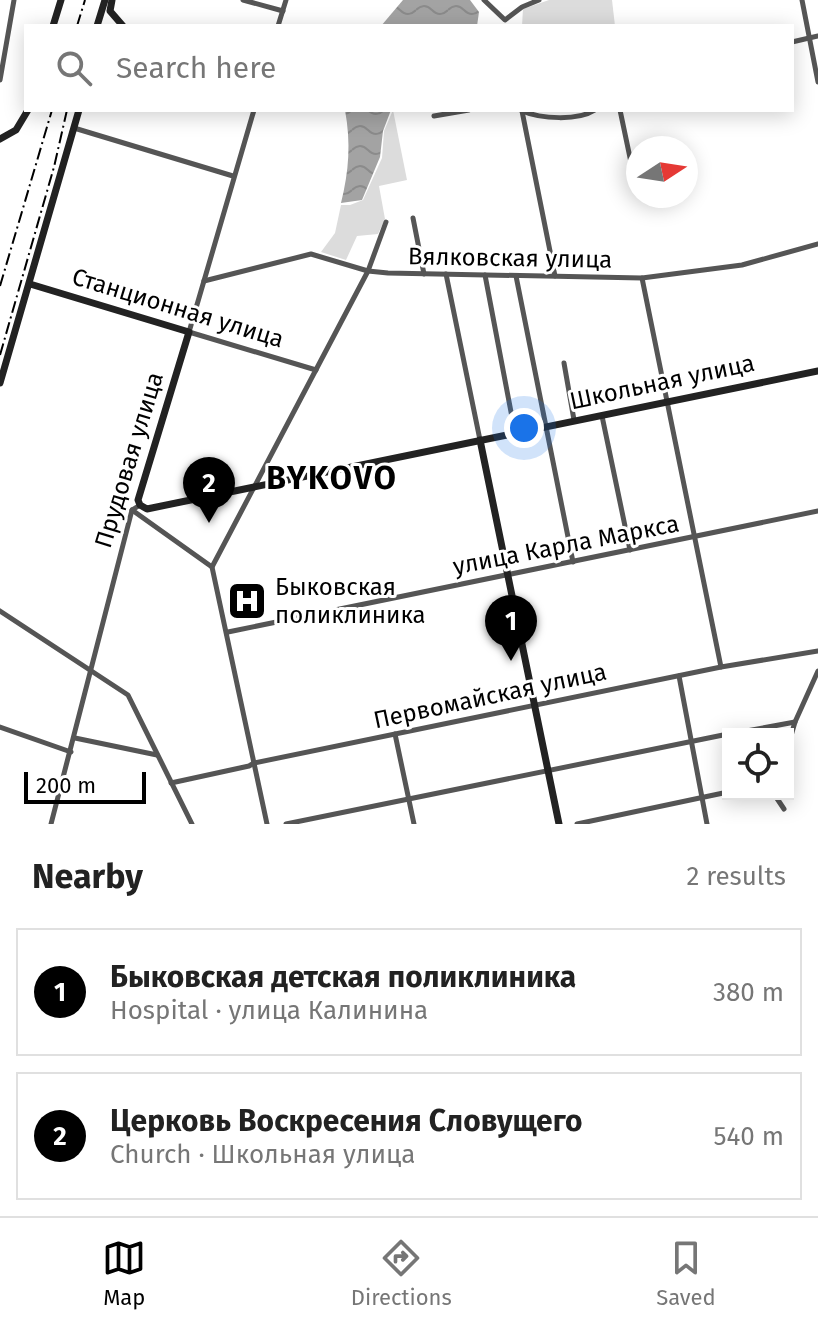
<!DOCTYPE html>
<html lang="en">
<head>
<meta charset="utf-8">
<style>
  body { margin:0; font-family:"Fira Sans",sans-serif; background:#f2f2f2; color:#222 }
  .controls { position:absolute; right:24px; bottom:24px; display:grid; overflow:hidden; border-radius:0px; box-shadow:0 4px 20px #0003 }
  .controls button { width:72px; height:72px; display:grid; place-items:center; padding:0; border:0; border-bottom:2px solid #e0e0e0; background:#fff; color:#222; font:40px sans-serif }
  .compass { position:absolute; left:626px; top:136px; width:72px; height:72px; border-radius:50%; background:#fff; box-shadow:0 4px 20px #0003; rotate:78deg }
  .scale { position:absolute; left:24px; bottom:20px; width:122px; box-sizing:border-box; padding-left:8px; border:4px solid #000; border-top:0; font-size:22px; line-height:28px; white-space:nowrap; color:#000; -webkit-text-stroke:6px #fff; paint-order:stroke }
  .you { position:absolute; left:524px; top:428px; width:28px; height:28px; margin:-20px; border:6px solid #fff; border-radius:50%; background:#1a73e8; box-shadow:0 0 0 12px #1a73e833 }
  .badge { display:grid; place-items:center; width:52px; height:52px; border-radius:50%; background:#000; color:#fff; font-size:26px; font-weight:700 }
  .pin { position:absolute; translate:-50% -66px; filter:drop-shadow(0 2px 4px #0008) }
  .pin::after { content:''; position:absolute; top:42px; width:28px; height:24px; background:inherit; clip-path:polygon(0 0,100% 0,50% 100%) }
  .list { margin:0; padding:0; list-style:none }
  h2 { display:flex; justify-content:space-between; align-items:center; height:104px; margin:0; padding:0 32px; font-size:34px }
  h2 small { font-size:26px; font-weight:400; color:#767676 }
  .list li { display:grid; grid-template-columns:52px 1fr auto; gap:24px; align-items:center; box-sizing:border-box; height:128px; margin:0 16px 16px; padding:0 16px; border:2px solid #e0e0e0; border-radius:0px }
  .list b { display:block; font-size:30px; white-space:nowrap }
  .list p { margin:0; font-size:26px; white-space:nowrap; color:#767676 }
  .list em { font-size:26px; font-style:normal; color:#767676 }
  .icon { flex:none; width:44px; height:44px; fill:none; stroke:currentColor; stroke-width:2; stroke-linecap:round; stroke-linejoin:round }
  .map { position:relative; flex:none; width:818px; height:824px; overflow:hidden }
  .search { position:absolute; background:#fff; box-shadow:0 4px 20px #0003; left:24px; right:24px; top:24px; height:88px; display:flex; align-items:center; gap:20px; box-sizing:border-box; padding:0 28px; border-radius:0px; color:#767676; font-size:30px }
  .sheet { height:392px; background:#fff }
  nav { display:flex; justify-content:space-around; align-items:center; box-sizing:border-box; height:112px; border-top:2px solid #e0e0e0; background:#fff; font-size:22px; color:#767676 }
  nav a { display:grid; justify-items:center; gap:4px }
  nav .on { color:#000 }
  .map>svg:first-child { display:block }
  .grass { fill:#dcdcdc }
  .water { fill:url(#water-waves) }
  .lines { fill:none; stroke-linecap:round; stroke-linejoin:round }
  .street { stroke:#555; stroke-width:5 }
  .secondary { stroke:#222; stroke-width:7 }
  .rail { stroke:#000; stroke-width:2; stroke-dasharray:12 4 2 4; stroke-linecap:butt }
  .labels { text-anchor:middle; dominant-baseline:central; stroke-width:6; stroke-linejoin:round; paint-order:stroke }
  .street-label { font-size:24px; fill:#000; stroke:#fff }
  .poi-label { font-size:24px; fill:#000; stroke:#fff; text-anchor:start }
  .district-label { font-size:32px; font-weight:bold; letter-spacing:2px; fill:#000; stroke:#fff }
</style>
</head>
<body>
<div class="map">
<svg width="818" height="824" viewBox="0 0 818 824">
  <defs>
    <pattern id="water-waves" width="16" height="10" patternUnits="userSpaceOnUse" patternTransform="scale(2)"><rect width="16" height="10" fill="#a3a3a3"/><path d="M0 5q4-4 8 0t8 0" fill="none" stroke="#8b8b8b"/></pattern>
  </defs>
  <rect width="100%" height="100%" fill="#fff"/>
  <g class="grass">
    <path d="M 549,0 L 612,0 L 615,26 L 522,26 L 523,9 Z"/>
    <path d="M 393,110 L 407,180 L 379,186 L 385,219 L 378,234 L 357,236 L 346,260 L 321,252 L 335,233 L 341,205 L 350,205 L 363,200 L 382,158 L 384,131 Z"/>
  </g>
  <g class="water">
    <path d="M 403,0 L 470,0 L 479,12 L 477,26 L 381,26 Z"/>
    <path d="M 345,110 L 391,110 L 383,131 L 380,157 L 362,200 L 341,203 C 349,171 351,143 345,110 Z"/>
  </g>
  <g class="lines">
    <g class="street">
      <path d="M 243,0 L 283,11"/>
      <path d="M 484,0 L 505,20 L 522,7 L 539,0"/>
      <path d="M 802,0 L 818,82"/>
      <path d="M 278,26 L 286,0"/>
      <path d="M 792,42 L 818,36"/>
      <path d="M 0,80 L 14,0"/>
      <path d="M 254,110 L 189,332 L 316,370"/>
      <path d="M 620,110 L 637,191"/>
      <path d="M 522,111 L 555,276"/>
      <path d="M 522,111 C 541,119 578,121 595,110"/>
      <path d="M 434,116 L 469,110"/>
      <path d="M 74,128 L 233,176"/>
      <path d="M 413,218 L 424,274"/>
      <path d="M 446,274 L 480,440"/>
      <path d="M 485,275 L 515,433"/>
      <path d="M 516,276 L 573,562"/>
      <path d="M 642,278 L 721,667"/>
      <path d="M 204,281 L 311,254 L 368,271 L 388,273 L 642,278 L 742,265 L 818,244"/>
      <path d="M 564,363 L 574,420"/>
      <path d="M 602,416 L 630,550"/>
      <path d="M 132,510 L 212,567 L 267,824"/>
      <path d="M 212,567 L 368,271 L 386,222"/>
      <path d="M 0,611 L 128,695 L 192,824"/>
      <path d="M 228,632 L 818,511"/>
      <path d="M 679,676 L 707,824"/>
      <path d="M 0,727 L 71,752"/>
      <path d="M 395,734 L 414,824"/>
      <path d="M 730,734 L 795,722"/>
      <path d="M 75,738 L 157,755"/>
      <path d="M 788,746 L 795,722 L 818,671"/>
      <path d="M 171,783 L 249,766 L 254,763 L 721,667 L 818,651"/>
      <path d="M 774,794 L 784,809"/>
      <path d="M 51,824 L 132,510 L 140,505"/>
      <path d="M 286,824 L 728,734"/>
      <path d="M 577,824 L 728,792"/>
    </g>
    <g class="secondary">
      <path d="M 112,0 L 110,11 L 123,26"/>
      <path d="M 53,26 L 61,0"/>
      <path d="M 97,26 L 105,0"/>
      <path d="M 0,139 L 16,130 L 28,110"/>
      <path d="M 30,284 L 189,332 L 138,500 L 140,505 L 147,509 L 818,371"/>
      <path d="M 0,383 L 79,110"/>
      <path d="M 480,440 L 559,824"/>
    </g>
    <g class="rail">
      <path d="M 77,26 L 85,0"/>
      <path d="M 0,286 L 52,110"/>
      <path d="M 0,355 L 54,167 L 67,110"/>
    </g>
  </g>
  <defs>
    <symbol id="hospital-square" viewBox="-11 -11 22 22"><rect x="-9" y="-9" width="18" height="18" rx="4" fill="#000" stroke="#fff"/><path d="M-5-5h3v3.5h4V-5h3V5h-3V1.5h-4V5h-3Z" fill="#fff"/></symbol>
  </defs>
  <g fill-rule="evenodd">
    <use href="#hospital-square" x="225" y="579" width="44" height="44"/>
  </g>
  <g class="labels">
    <g class="street-label">
      <text transform="translate(510 258) rotate(1)">Вялковская улица</text>
      <text transform="translate(178 308) rotate(17)">Станционная улица</text>
      <text transform="translate(662 382) rotate(-12)">Школьная улица</text>
      <text transform="translate(129 460) rotate(-73)">Прудовая улица</text>
      <text transform="translate(566 545) rotate(-11)">улица Карла Маркса</text>
      <text transform="translate(490 696) rotate(-12)">Первомайская улица</text>
    </g>
    <g class="poi-label">
      <text x="275" y="587">Быковская<tspan x="275" dy="28">поликлиника</tspan></text>
    </g>
    <g class="district-label">
      <text x="332" y="478">BYKOVO</text>
    </g>
  </g>
</svg>
<div class="controls">
<button><svg class="icon" aria-label="locate" viewBox="0 0 24 24"><circle cx="12" cy="12" r="6"/><path d="M12 2v4M12 18v4M2 12h4M18 12h4"/></svg></button>
</div>
<svg class="compass" viewBox="-18 -18 36 36"><path d="M0-13l5 13h-10z" fill="#e53935"/><path d="M0 13l5-13h-10z" fill="#767676"/></svg>
<div class="scale">200 m</div>
<div class="you"></div>
<div class="pin badge" style="left:511px;top:661px">1</div>
<div class="pin badge" style="left:209px;top:523px">2</div>
<div class="search"><svg class="icon" aria-label="search" viewBox="0 0 24 24"><circle cx="10" cy="10" r="6"/><path d="M15 15l6 6"/></svg>Search here</div>
</div>
<section class="sheet">
<h2>Nearby<small>2 results</small></h2>
<ul class="list">
<li><span class="badge">1</span><div><b>Быковская детская поликлиника</b><p>Hospital · улица Калинина</p></div><em>380 m</em></li>
<li><span class="badge">2</span><div><b>Церковь Воскресения Словущего</b><p>Church · Школьная улица</p></div><em>540 m</em></li>
</ul>
</section>
<nav>
<a class="on"><svg class="icon" aria-label="map" viewBox="0 0 24 24"><path d="M3 6l6-2 6 2 6-2v14l-6 2-6-2-6 2zM9 4v14M15 6v14"/></svg>Map</a>
<a><svg class="icon" aria-label="directions" viewBox="0 0 24 24"><path d="M12 3l9 9-9 9-9-9zM9 14v-3h6M13 9l2 2-2 2"/></svg>Directions</a>
<a><svg class="icon" aria-label="saved" viewBox="0 0 24 24"><path d="M7 4h10v16l-5-4-5 4z"/></svg>Saved</a>
</nav>
</body>
</html>
